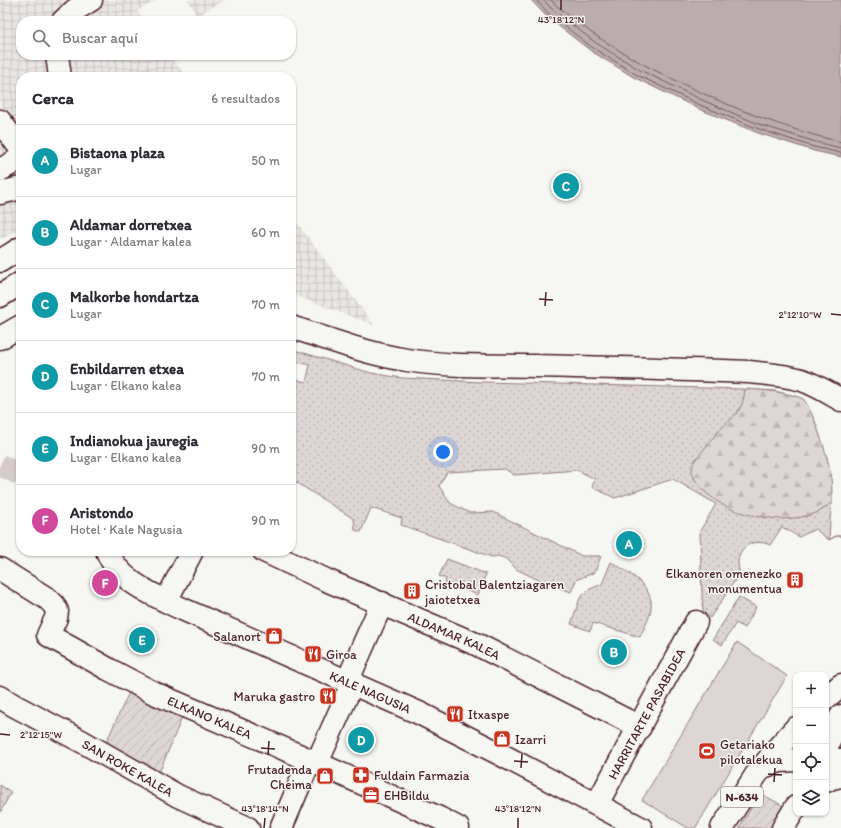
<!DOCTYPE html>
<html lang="es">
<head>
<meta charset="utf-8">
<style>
  body { margin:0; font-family:Itim,sans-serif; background:#f2f2f3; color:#2b2b33 }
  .controls { position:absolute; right:12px; bottom:12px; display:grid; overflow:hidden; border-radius:8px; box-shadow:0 1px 3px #0004 }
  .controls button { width:36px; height:36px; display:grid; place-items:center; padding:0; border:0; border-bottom:1px solid #e1e1e2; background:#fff; color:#2b2b33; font:20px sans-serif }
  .you { position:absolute; left:443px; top:452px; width:14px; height:14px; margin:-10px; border:3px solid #fff; border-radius:50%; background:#1a73e8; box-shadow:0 0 0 6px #1a73e833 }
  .badge { display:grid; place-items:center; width:26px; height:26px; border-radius:50%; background:#0f766e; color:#fff; font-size:13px; font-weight:700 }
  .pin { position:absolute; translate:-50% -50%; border:2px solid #fff; box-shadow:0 1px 4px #0006 }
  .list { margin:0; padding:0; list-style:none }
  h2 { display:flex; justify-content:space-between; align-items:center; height:52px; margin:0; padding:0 16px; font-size:17px }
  h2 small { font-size:13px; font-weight:400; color:#7c7c81 }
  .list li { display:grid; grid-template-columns:26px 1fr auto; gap:12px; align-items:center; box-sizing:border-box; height:72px; padding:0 16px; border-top:1px solid #e1e1e2 }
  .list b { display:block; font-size:15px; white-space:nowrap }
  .list p { margin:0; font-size:13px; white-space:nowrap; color:#7c7c81 }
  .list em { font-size:13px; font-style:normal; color:#7c7c81 }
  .icon { flex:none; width:22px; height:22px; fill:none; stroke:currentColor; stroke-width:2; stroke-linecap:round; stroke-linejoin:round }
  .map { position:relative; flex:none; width:841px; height:828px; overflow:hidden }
  .search { position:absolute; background:#fff; box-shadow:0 1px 3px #0004; left:16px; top:16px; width:280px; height:44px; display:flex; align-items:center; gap:10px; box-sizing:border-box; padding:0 14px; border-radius:16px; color:#7c7c81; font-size:15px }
  .panel { position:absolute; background:#fff; box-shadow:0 1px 3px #0004; left:16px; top:72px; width:280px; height:484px; border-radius:16px }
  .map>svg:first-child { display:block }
  .industrial { fill:url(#industrial-grid) }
  .grass { fill:url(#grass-dots); stroke:#947a80 }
  .forest { fill:url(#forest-firs); stroke:#947a80 }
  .garden { fill:url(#garden-furrows); stroke:#947a80 }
  .pitch { fill:#ddd6d5; stroke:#947a80 }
  .water { fill:#bbadae; stroke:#8e747a }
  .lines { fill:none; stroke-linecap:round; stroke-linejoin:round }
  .shore { stroke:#77585f; stroke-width:1 }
  .minor-tunnel { stroke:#d4cbca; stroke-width:22; stroke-dasharray:22 11; stroke-linecap:butt }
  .minor-casing { stroke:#4a1f2b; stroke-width:25 }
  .highway-casing { stroke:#4a1f2b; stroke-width:25 }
  .minor { stroke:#f6f6f2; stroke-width:22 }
  .highway { stroke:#f6f6f2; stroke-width:22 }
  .ticks { fill:none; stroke:#4a1f2b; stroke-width:1.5 }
  .labels { text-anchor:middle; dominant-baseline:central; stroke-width:3; stroke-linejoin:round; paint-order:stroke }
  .shield { fill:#f6f6f2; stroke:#7e6067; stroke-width:1 }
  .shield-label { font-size:12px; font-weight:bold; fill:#4a1f2b }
  .poi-label { font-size:13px; fill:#4a1f2b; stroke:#f6f6f2; text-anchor:start }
  .street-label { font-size:13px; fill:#4a1f2b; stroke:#f6f6f2 }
  .ticks-label { font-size:10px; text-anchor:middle; fill:#4a1f2b; stroke:#f6f6f2; stroke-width:3; stroke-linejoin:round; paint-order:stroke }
</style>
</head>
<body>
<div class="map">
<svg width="841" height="828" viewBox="0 0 841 828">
  <defs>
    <pattern id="industrial-grid" width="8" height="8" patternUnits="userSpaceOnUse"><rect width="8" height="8" fill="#e9e6e3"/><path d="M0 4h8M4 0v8" fill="none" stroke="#c9c5c3"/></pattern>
    <pattern id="grass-dots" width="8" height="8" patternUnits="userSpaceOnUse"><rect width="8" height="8" fill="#ddd6d5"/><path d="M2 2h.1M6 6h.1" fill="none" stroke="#bfb7b7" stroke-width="1.8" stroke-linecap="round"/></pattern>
    <pattern id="forest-firs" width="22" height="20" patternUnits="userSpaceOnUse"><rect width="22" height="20" fill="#ddd6d5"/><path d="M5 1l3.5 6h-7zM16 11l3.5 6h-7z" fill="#bfb7b7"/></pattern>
    <pattern id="garden-furrows" width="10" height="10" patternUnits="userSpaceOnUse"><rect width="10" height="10" fill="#ddd6d5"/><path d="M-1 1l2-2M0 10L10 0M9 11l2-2" fill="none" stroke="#bfb7b7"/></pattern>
  </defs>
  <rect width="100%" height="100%" fill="#f6f6f2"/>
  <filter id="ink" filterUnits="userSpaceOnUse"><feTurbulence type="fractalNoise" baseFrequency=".025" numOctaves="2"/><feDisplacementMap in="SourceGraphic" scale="8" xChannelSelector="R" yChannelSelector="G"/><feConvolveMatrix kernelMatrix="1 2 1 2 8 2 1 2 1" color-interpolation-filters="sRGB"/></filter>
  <g filter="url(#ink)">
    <g class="industrial">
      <path d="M 0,0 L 157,0 L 137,11 L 144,21 L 21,21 L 21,55 L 170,55 L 186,77 L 21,77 L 21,228 L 0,240 L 0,143 L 3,141 L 0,137 Z"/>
      <path d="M 188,0 L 225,0 L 197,16 Z"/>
      <path d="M 291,215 L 374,325 L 291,294 Z"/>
    </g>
    <g class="grass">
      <path d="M 291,349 L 371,373 L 402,378 L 482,382 L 742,389 L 775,391 L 795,396 L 803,399 L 809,409 L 815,421 L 827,458 L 830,474 L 832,502 L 830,519 L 829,539 L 837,536 L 841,536 L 836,536 L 829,540 L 815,529 L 799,537 L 782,527 L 770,545 C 750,536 732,551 740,573 L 710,618 L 703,612 L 701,572 L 700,531 L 716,504 L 673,479 L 615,498 L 592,487 L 595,479 L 577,470 L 514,475 L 505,469 L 447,472 L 439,486 L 450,503 L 470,513 L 493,512 L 582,556 L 601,556 L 595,572 L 576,580 L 571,592 L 545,583 L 516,569 L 512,564 L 507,559 L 498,556 L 492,557 L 401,525 L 402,518 L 371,508 L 361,532 L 355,530 L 354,519 L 291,479 L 291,385 L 293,385 L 294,379 L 306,382 L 310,365 L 291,360 Z"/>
      <path d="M 447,559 L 486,574 L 478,595 L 445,583 L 446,579 L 439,576 Z"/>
      <path d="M 611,562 C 627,571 654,586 651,608 C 650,618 644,628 640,637 L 593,623 L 590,631 L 571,624 L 580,598 L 588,590 L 602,584 Z"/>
      <path d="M 739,597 L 756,607 L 745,628 L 736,623 L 722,645 L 713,639 Z"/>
      <path d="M 0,785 L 11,792 L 0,813 Z"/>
    </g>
    <path class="forest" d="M 745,389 C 761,390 776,391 791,395 C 795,396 800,397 803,399 C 812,407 828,458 830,471 C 832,482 832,492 832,502 C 827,506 822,511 816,513 C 805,518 782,520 770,518 C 758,517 743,514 731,509 C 718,503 694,487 692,471 C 692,467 693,463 695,460 C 703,451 710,441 717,433 C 733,415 742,416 745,389 Z"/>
    <g class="garden">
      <path d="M 130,690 L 183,715 L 157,778 L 103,749 Z"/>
      <path d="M 760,793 L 785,807 L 772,828 L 739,828 Z"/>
    </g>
    <path class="pitch" d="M 737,642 L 787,676 L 696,827 L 695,828 L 688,828 L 642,800 Z"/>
    <path class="water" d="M 531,0 L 841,0 L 841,157 L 814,151 L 758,133 L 699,109 L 635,78 L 591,51 L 547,17 Z"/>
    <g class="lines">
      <g class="shore">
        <path d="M 536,0 L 549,14 L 593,48 L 637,75 L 700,105 L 759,129 L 814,147 L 841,153"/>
        <path d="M 543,0 L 553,10 L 596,43 L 640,70 L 702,100 L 761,125 L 816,142 L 841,148"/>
        <path d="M 551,0 L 557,6 C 571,17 585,29 601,39 C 627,56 653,70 681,83 C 732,108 785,129 841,142"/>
      </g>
      <path class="minor-tunnel" d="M 0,465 L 21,475"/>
      <defs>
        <g id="minor">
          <path d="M 63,21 L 75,10 L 91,0"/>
          <path d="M 57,55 L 60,77"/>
          <path d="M 0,121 L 21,149"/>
          <path d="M 0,170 L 21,158"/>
          <path d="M 0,193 L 21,188"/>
          <path d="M 0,261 L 21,248"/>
          <path d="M 0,296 L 21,283"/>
          <path d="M 291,327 C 329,339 367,354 407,360 C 450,367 494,365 537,366 C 608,368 679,369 749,372 C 767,374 785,375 802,380 C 816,385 829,393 841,400"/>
          <path d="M 0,338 L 21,326"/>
          <path id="s1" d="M 107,551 C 118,581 154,595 180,608 L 419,713 L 498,753 L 641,828"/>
          <path id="s2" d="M 264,551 L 326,580 L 478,645 L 640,727"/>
          <path id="s3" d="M 0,569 L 48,599 L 54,605 L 57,611 L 56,618 L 48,635 L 108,669 L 154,693 L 310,760 L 439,818 L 458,828"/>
          <path d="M 166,601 L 192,551"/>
          <path d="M 347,682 L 382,603"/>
          <path id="s4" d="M 0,697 L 15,706 L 83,742 L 134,771 L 178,796 L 248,828"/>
          <path d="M 826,760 L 841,760"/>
          <path d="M 317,763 L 352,684"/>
          <path d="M 826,781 L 832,778 L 841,776"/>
          <path id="s5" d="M 597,804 L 696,622"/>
          <path d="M 281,828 L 310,760"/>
        </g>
        <g id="highway">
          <path d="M 826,698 L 841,685"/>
          <path d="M 826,750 L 833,731 L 841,716"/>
          <path d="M 763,767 L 780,761 L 796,760"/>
          <path d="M 722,828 L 756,775 L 777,749 L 796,728"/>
          <path d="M 783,828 L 796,807"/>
        </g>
      </defs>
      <use href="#minor" class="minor-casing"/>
      <use href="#highway" class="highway-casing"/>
      <use href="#minor" class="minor"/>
      <use href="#highway" class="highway"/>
    </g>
  </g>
  <path class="ticks" d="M 561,10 L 561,0M 539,299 L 553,300M 545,306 L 546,292M 831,314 L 841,315M 0,734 L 10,735M 261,748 L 275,749M 268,755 L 269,741M 514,761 L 528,762M 521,768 L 522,754M 768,774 L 782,775M 774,782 L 775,768M 264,828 L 265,818M 518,828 L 518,818"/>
  <defs>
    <symbol id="building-square" viewBox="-11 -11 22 22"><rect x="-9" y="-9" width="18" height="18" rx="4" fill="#c8321e" stroke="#f6f6f2"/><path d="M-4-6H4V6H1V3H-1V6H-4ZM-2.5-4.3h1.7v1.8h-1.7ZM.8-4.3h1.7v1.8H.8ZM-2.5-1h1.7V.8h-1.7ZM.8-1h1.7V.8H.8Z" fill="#fff"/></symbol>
    <symbol id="shop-square" viewBox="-11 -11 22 22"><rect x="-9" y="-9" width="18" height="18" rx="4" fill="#c8321e" stroke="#f6f6f2"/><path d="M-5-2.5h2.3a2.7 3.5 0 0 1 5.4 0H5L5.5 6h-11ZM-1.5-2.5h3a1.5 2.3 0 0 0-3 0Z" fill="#fff"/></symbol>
    <symbol id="restaurant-square" viewBox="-11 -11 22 22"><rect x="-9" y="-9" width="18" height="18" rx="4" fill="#c8321e" stroke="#f6f6f2"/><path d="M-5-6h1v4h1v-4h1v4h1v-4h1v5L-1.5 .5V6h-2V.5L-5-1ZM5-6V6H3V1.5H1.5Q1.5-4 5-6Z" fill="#fff"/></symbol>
    <symbol id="stadium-square" viewBox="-11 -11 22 22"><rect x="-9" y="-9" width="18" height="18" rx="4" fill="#c8321e" stroke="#f6f6f2"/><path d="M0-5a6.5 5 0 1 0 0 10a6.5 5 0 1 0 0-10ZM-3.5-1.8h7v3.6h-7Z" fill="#fff"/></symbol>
    <symbol id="pharmacy-square" viewBox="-11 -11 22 22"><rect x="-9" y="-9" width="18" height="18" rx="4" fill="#c8321e" stroke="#f6f6f2"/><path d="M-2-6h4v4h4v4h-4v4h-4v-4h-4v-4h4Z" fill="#fff"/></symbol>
    <symbol id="office-square" viewBox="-11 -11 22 22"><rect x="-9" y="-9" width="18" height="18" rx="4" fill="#c8321e" stroke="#f6f6f2"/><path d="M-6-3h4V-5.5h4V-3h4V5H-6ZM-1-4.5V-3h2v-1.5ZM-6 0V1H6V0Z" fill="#fff"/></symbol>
  </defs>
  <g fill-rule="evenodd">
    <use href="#building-square" x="785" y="570" width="20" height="20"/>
    <use href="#building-square" x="402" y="581" width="20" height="20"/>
    <use href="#shop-square" x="264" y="626" width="20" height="20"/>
    <use href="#restaurant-square" x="303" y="644" width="20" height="20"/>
    <use href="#restaurant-square" x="318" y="686" width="20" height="20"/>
    <use href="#restaurant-square" x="445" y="704" width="20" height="20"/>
    <use href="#shop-square" x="492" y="729" width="20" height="20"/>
    <use href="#stadium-square" x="697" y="741" width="20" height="20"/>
    <use href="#pharmacy-square" x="351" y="765" width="20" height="20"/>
    <use href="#shop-square" x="315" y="766" width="20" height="20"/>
    <use href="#office-square" x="361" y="785" width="20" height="20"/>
  </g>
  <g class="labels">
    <rect class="shield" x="721" y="787" width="42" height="20" rx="3"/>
    <g class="shield-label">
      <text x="742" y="797">N-634</text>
    </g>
    <g class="poi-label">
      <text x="782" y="573" text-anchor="end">Elkanoren omenezko<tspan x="782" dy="15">monumentua</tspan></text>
      <text x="425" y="584">Cristobal Balentziagaren<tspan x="425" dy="15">jaiotetxea</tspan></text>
      <text x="261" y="636" text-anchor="end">Salanort</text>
      <text x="326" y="654">Giroa</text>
      <text x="315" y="696" text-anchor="end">Maruka gastro</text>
      <text x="468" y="714">Itxaspe</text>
      <text x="515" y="739">Izarri</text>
      <text x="720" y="744">Getariako<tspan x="720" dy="15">pilotalekua</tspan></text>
      <text x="312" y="769" text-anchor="end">Frutadenda<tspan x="312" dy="15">Cheima</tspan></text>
      <text x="374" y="775">Fuldain Farmazia</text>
      <text x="384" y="795">EHBildu</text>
    </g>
    <g class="street-label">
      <text stroke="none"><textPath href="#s2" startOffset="208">ALDAMAR KALEA</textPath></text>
      <text stroke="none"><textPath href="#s1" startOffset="303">KALE NAGUSIA</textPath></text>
      <text stroke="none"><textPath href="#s5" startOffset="103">HARRITARTE PASABIDEA</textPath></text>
      <text stroke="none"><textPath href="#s3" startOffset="279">ELKANO KALEA</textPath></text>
      <text stroke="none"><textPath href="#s4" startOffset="146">SAN ROKE KALEA</textPath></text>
    </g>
  </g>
  <g class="ticks-label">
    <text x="561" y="23">43°18'12"N</text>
    <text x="800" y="318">2°12'10"W</text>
    <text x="41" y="738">2°12'15"W</text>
    <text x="265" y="812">43°18'14"N</text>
    <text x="518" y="812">43°18'12"N</text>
  </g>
</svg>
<div class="controls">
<button>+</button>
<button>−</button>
<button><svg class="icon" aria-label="locate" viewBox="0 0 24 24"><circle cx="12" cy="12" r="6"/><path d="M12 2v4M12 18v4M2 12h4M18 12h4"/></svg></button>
<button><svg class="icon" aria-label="layers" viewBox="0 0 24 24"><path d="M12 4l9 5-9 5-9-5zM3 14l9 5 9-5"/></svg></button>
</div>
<div class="you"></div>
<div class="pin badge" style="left:629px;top:544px;background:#0f9aa8">A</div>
<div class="pin badge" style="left:614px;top:652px;background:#0f9aa8">B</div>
<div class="pin badge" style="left:566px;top:186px;background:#0f9aa8">C</div>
<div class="pin badge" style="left:361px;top:740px;background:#0f9aa8">D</div>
<div class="pin badge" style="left:142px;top:640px;background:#0f9aa8">E</div>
<div class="pin badge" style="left:105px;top:583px;background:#d1479c">F</div>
<div class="search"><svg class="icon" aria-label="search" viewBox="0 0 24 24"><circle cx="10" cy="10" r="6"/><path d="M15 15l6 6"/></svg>Buscar aquí</div>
<section class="panel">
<h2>Cerca<small>6 resultados</small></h2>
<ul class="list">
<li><span class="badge" style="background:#0f9aa8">A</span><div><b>Bistaona plaza</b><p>Lugar</p></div><em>50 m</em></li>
<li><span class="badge" style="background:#0f9aa8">B</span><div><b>Aldamar dorretxea</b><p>Lugar · Aldamar kalea</p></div><em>60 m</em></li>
<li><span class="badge" style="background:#0f9aa8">C</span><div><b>Malkorbe hondartza</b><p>Lugar</p></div><em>70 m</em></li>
<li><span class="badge" style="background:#0f9aa8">D</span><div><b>Enbildarren etxea</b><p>Lugar · Elkano kalea</p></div><em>70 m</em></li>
<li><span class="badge" style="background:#0f9aa8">E</span><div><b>Indianokua jauregia</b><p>Lugar · Elkano kalea</p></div><em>90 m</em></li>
<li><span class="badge" style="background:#d1479c">F</span><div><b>Aristondo</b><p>Hotel · Kale Nagusia</p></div><em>90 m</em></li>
</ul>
</section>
</div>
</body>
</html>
